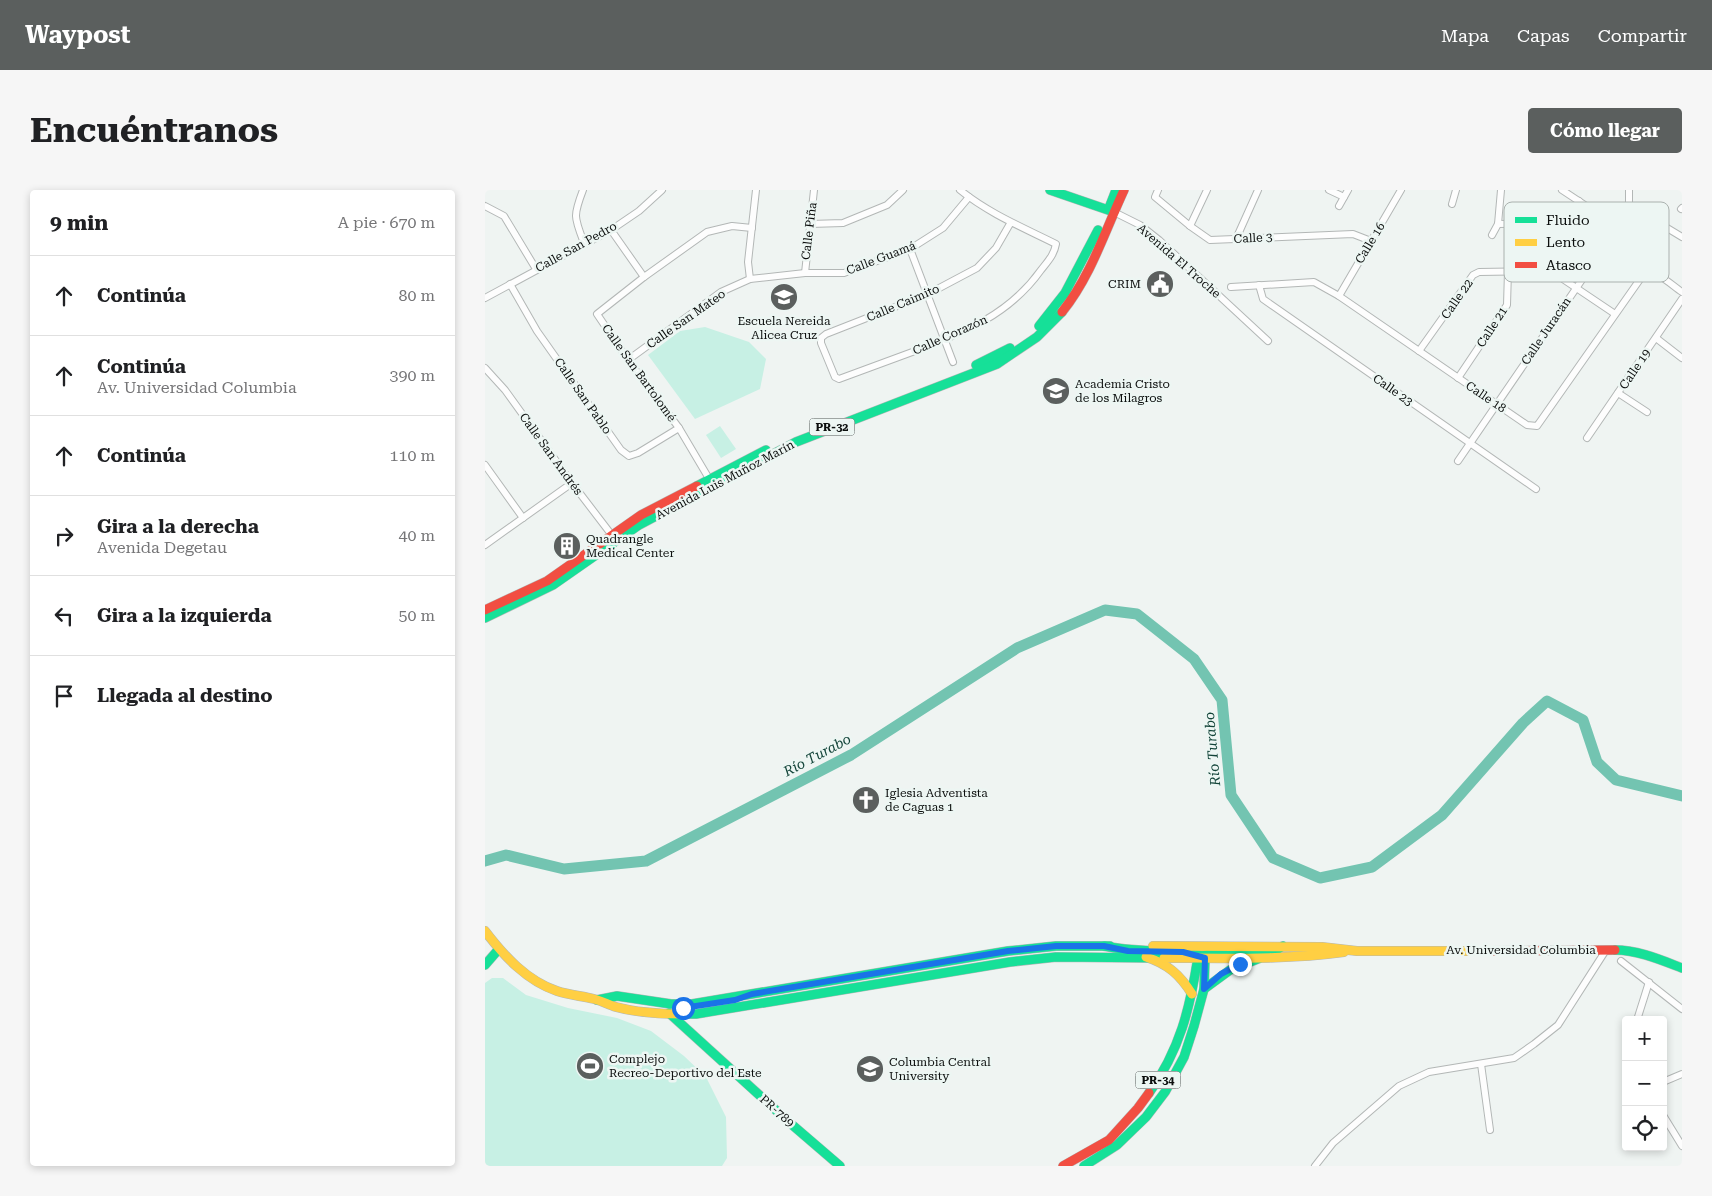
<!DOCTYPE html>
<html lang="es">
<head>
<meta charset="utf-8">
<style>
  body { margin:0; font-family:"Roboto Serif",serif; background:#f6f6f6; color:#202124 }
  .controls { position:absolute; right:15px; bottom:15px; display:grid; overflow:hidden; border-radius:5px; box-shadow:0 2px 8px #0003 }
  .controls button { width:45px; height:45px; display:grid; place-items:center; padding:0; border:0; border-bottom:1px solid #e0e0e0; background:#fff; color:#202124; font:25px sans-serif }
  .stop { position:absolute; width:15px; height:15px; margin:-11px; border:4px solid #1a73e8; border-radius:50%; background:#fff }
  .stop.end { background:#1a73e8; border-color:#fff; box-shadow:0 1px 5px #0008 }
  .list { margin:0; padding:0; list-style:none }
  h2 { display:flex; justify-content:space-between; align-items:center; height:65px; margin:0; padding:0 20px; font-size:21px }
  h2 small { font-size:16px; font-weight:400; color:#757577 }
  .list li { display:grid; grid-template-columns:32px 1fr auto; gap:15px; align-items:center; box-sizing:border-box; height:80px; padding:0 20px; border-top:1px solid #e0e0e0 }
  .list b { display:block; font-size:19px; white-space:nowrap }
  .list p { margin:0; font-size:16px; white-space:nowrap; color:#757577 }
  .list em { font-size:16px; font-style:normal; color:#757577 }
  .icon { flex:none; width:28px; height:28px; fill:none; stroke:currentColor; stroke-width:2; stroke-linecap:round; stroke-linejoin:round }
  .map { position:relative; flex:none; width:1197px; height:976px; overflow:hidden; border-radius:5px }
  header { display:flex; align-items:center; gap:30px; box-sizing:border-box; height:70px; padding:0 25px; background:#5b5f5e; color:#fff }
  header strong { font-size:24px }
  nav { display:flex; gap:28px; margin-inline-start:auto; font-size:18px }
  .intro { display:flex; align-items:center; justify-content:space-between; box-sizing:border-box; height:120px; padding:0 30px }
  h1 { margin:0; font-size:35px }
  .button { padding:12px 22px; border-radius:5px; background:#5b5f5e; color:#fff; font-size:18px; font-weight:700 }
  main { display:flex; gap:30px; padding:0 30px }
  aside { flex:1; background:#fff; border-radius:5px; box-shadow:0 2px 8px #0003 }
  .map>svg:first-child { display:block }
  .green { fill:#c7f0e4 }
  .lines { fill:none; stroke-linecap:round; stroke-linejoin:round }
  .river { stroke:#73c4b1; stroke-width:11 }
  .street-casing { stroke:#b3b7b6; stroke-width:8 }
  .fast-casing { stroke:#b3b7b6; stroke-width:10 }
  .slow-casing { stroke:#b3b7b6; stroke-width:10 }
  .jam-casing { stroke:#b3b7b6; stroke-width:10 }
  .street { stroke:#fdfdfd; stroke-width:6 }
  .fast { stroke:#16e098; stroke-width:9 }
  .slow { stroke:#ffcf43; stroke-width:9 }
  .jam { stroke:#f24e42; stroke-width:9 }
  .route { stroke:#1a73e8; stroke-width:6 }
  .labels { text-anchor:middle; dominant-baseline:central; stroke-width:5; stroke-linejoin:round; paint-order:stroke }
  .shield { fill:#edf6f3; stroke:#505453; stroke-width:1 }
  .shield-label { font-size:11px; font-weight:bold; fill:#0c0f0e }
  .street-label { font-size:12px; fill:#0c0f0e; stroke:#edf6f3 }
  .poi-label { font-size:12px; fill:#0c0f0e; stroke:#edf6f3; text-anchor:start }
  .water-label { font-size:14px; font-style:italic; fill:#134439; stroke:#edf6f3 }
  .key { fill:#edf6f3; stroke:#aab1ae; stroke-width:1 }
  .key-label { font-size:14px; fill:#0c0f0e }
</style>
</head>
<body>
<header>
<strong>Waypost</strong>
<nav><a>Mapa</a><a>Capas</a><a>Compartir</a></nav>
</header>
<div class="intro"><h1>Encuéntranos</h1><a class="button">Cómo llegar</a></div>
<main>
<aside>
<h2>9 min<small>A pie · 670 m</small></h2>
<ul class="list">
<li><svg class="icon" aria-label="ahead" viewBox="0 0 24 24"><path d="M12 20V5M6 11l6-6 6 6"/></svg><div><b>Continúa</b></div><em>80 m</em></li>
<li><svg class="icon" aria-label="ahead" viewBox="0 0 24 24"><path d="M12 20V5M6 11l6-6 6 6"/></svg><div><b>Continúa</b><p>Av. Universidad Columbia</p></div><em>390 m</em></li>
<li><svg class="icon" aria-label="ahead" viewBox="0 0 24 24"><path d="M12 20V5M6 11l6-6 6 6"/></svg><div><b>Continúa</b></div><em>110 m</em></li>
<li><svg class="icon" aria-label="right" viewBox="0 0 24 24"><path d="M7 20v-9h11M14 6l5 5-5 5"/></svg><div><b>Gira a la derecha</b><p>Avenida Degetau</p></div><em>40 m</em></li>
<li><svg class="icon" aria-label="left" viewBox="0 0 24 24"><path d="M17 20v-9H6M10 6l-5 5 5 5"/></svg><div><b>Gira a la izquierda</b></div><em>50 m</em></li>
<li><svg class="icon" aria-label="arrive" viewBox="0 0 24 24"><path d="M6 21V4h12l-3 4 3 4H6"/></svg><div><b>Llegada al destino</b></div></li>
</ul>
</aside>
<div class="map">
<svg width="1197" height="976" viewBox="0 0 1197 976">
  <rect width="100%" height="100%" fill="#eff4f2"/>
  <g class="green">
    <path d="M 220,137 L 264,152 L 281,169 L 275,199 L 210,229 L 163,165 L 195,141 Z"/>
    <path d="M 235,236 L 251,259 L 236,268 L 221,245 Z"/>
    <path d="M 7,788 L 18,788 L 41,805 L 83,818 L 132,828 L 166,841 L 199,866 L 221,887 L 241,927 L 242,968 L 237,976 L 0,976 L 0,793 Z"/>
  </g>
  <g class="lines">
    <path class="river" d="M 0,671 L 21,665 L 79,679 L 161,671 L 366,565 L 532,458 L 620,420 L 652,424 L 709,469 L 737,510 L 746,605 L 788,668 L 835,688 L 887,677 L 957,625 L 1038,533 L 1062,511 L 1098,530 L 1112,572 L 1131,590 L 1197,606"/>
    <defs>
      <g id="street">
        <path d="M 98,0 C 88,26 89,27 99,53"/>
        <path d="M 475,0 C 503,23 539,38 571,54 C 569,65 563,71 556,80 C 524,125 480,142 430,161 C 405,170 379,180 354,189 L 350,187 L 336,153 L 336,148 L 341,144 L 443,104 L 492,78 L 511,58 L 526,32"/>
        <path d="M 673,0 L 670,7 L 705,36 L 725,50 L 868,44 L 886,51"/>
        <path d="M 844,0 L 859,7"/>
        <path d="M 1077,0 L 1133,37"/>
        <path d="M 967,14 L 971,0"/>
        <path d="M 1144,15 L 1197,47"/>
        <path d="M 0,16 L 19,26 L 51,79"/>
        <path d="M 854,16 L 863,0"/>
        <path d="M 1196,19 L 1197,18"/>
        <path d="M 629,22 L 655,35 L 674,50 L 783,151"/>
        <path d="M 325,34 L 358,33 L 402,15 L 418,0"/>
        <path d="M 1013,34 L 1072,33 L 1082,27 L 1094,11"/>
        <path d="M 705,36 L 722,0"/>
        <path d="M 126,40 L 159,87"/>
        <path d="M 1007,45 L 1013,34 L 1016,0"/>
        <path d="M 751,49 L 773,0"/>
        <path d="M 425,59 L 468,172"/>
        <path d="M 320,83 L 329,0"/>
        <path d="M 265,89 L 263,72 L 271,0"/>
        <path d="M 25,94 L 52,141 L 136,260 L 144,266 L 153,263 L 194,238"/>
        <path d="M 774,95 L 778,109 L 1051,299"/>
        <path d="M 746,97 L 829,92 L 854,106 L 1042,235 L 1052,236 L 1158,85 C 1171,78 1186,95 1197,102"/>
        <path d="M 854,106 L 916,0"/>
        <path d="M 0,108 L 126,40 L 154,21 L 177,0"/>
        <path d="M 1171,148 L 1197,168"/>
        <path d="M 934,161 L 988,85 L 994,82 L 1066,81 L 1130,124"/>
        <path d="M 143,170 L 236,102 L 265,89 L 320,83 L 359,83 L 425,59 L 458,38 L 484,7"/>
        <path d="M 0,178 L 20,200 L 87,293 L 129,348"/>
        <path d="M 973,188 L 1022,115 L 1023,81"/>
        <path d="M 1133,203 L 1162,222"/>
        <path d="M 1102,248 L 1197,109"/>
        <path d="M 973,271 L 1133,37 L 1144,15 L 1144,0"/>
        <path d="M 0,275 L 38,328"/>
        <path d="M 226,292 L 194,238 L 143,170 L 112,124 L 159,87 L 222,42 L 247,36 L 267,38"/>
        <path d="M 0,355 L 87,293"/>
        <path d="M 1136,771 L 1197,819"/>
        <path d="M 1152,830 L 1164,792"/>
        <path d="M 996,874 L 1005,940"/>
        <path d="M 1178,892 L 1197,884"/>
        <path d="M 1178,925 L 1197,956"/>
        <path d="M 830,976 L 848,953 L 914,896 L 944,882 L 1029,868 L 1049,854 L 1073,835 L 1121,760"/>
      </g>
      <g id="fast">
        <path d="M 565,0 L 629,22"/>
        <path d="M 624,18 L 631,0"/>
        <path d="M 554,136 L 580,103 L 613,40"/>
        <path d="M 491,175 L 525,158"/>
        <path d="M 212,296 L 281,260"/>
        <path d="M 0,428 L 68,395 L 154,335 L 311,252 L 512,174 L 552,147 L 577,122"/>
        <path d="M 1130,760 C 1153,760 1176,770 1197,778"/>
        <path d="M 0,775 L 13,760"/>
        <path d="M 719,799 L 745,780 L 775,768"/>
        <path d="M 112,810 L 132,806 L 186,814 L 207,814 L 523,761 L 571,756 L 625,756"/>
        <path d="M 184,823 L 305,933 L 355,976"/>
        <path d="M 199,824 L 211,824 L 525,772 L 571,767 L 679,768"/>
        <path d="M 664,903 C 695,860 705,818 713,767 L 732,762 L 790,761 L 798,756"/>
        <path d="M 599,976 L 632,955 L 661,927 L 680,902 L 699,867 L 709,836 L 719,799 L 720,768 L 718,766 C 685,759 652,763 619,756"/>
      </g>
      <g id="slow">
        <path d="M 0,741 C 19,766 42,791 72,801 C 84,805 97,806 109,809 C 117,811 124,815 131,817 C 153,823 176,824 199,824"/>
        <path d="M 668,756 L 837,757 L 872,761 L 1003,761"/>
        <path d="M 661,767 C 683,774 695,785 707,804"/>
        <path d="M 679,768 C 739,768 800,770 859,762"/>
      </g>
      <g id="jam">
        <path d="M 577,122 C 606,86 620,41 639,0"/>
        <path d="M 0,420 L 62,391 L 156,325 L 212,296"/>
        <path d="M 1003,761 L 1130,760"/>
        <path d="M 578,976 L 624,950 L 653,918 L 664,903"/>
      </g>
    </defs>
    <use href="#street" class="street-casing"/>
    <use href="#fast" class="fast-casing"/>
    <use href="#slow" class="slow-casing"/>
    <use href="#jam" class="jam-casing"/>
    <use href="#street" class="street"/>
    <use href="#fast" class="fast"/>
    <use href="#slow" class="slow"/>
    <use href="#jam" class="jam"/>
  </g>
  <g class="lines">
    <path class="route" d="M 198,818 L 250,810 L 267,804 L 523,761 L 571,756 L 619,756 L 643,761 L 698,762 L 720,768 L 719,799 L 736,784 L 755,774"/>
  </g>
  <defs>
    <symbol id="civic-disc" viewBox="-11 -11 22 22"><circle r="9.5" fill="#5b5f5e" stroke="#edf6f3"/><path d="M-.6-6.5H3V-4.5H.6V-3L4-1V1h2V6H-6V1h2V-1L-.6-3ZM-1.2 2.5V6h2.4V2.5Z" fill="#fff"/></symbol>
    <symbol id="school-disc" viewBox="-11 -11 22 22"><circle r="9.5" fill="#5b5f5e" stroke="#edf6f3"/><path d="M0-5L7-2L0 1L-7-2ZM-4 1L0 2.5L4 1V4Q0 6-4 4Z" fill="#fff"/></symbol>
    <symbol id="building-disc" viewBox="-11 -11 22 22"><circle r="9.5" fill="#5b5f5e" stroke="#edf6f3"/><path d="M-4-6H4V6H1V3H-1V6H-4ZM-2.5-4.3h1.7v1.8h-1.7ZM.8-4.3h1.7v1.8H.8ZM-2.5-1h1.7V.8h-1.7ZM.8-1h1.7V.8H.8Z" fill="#fff"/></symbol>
    <symbol id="church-disc" viewBox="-11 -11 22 22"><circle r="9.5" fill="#5b5f5e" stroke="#edf6f3"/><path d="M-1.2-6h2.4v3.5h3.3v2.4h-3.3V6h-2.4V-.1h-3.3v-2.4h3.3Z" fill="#fff"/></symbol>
    <symbol id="stadium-disc" viewBox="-11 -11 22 22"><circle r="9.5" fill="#5b5f5e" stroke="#edf6f3"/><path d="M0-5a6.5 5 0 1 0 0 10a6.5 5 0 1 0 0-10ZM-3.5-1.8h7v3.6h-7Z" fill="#fff"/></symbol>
    <symbol id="university-disc" viewBox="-11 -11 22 22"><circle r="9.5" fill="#5b5f5e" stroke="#edf6f3"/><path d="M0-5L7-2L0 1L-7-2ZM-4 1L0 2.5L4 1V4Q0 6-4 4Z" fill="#fff"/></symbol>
  </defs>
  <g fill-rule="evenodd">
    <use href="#civic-disc" x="659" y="78" width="32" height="32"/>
    <use href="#school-disc" x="283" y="91" width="32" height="32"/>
    <use href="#school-disc" x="555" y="185" width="32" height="32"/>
    <use href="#building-disc" x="66" y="340" width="32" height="32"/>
    <use href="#church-disc" x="365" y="594" width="32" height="32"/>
    <use href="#stadium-disc" x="89" y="860" width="32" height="32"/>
    <use href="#university-disc" x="369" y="863" width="32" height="32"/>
  </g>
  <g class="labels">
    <g class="shield">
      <rect x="324.5" y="228.5" width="45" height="17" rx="4"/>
      <rect x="650.5" y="881.5" width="45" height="17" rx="4"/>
    </g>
    <g class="shield-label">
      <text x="347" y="237">PR-32</text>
      <text x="673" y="890">PR-34</text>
    </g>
    <g class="street-label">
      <text transform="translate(324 41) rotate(-83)">Calle Piña</text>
      <text transform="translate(768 48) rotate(-3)">Calle 3</text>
      <text transform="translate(885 53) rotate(-59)">Calle 16</text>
      <text transform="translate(91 57) rotate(-29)">Calle San Pedro</text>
      <text transform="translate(396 68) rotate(-21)">Calle Guamá</text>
      <text transform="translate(694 71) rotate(41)">Avenida El Troche</text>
      <text transform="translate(972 109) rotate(-55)">Calle 22</text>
      <text transform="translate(418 113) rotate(-23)">Calle Caimito</text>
      <text transform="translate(201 129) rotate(-35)">Calle San Mateo</text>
      <text transform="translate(1007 137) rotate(-57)">Calle 21</text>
      <text transform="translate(1061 141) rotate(-56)">Calle Juracán</text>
      <text transform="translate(465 145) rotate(-24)">Calle Corazón</text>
      <text transform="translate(1150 179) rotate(-56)">Calle 19</text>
      <text transform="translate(154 183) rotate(54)">Calle San Bartolomé</text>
      <text transform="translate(908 200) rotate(35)">Calle 23</text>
      <text transform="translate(98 206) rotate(55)">Calle San Pablo</text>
      <text transform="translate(1001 207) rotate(34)">Calle 18</text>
      <text transform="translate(66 264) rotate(54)">Calle San Andrés</text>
      <text transform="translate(240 290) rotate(-28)">Avenida Luis Muñoz Marín</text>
      <text x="1036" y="760">Av. Universidad Columbia</text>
      <text transform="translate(292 921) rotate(42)">PR-789</text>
    </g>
    <g class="poi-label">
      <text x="656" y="94" text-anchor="end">CRIM</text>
      <text x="299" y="131" text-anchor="middle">Escuela Nereida<tspan x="299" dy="14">Alicea Cruz</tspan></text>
      <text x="590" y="194">Academia Cristo<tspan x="590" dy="14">de los Milagros</tspan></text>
      <text x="101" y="349">Quadrangle<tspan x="101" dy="14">Medical Center</tspan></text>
      <text x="400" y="603">Iglesia Adventista<tspan x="400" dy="14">de Caguas 1</tspan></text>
      <text x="124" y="869">Complejo<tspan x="124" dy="14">Recreo-Deportivo del Este</tspan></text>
      <text x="404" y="872">Columbia Central<tspan x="404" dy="14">University</tspan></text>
    </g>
    <g class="water-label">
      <text transform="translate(727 559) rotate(-95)">Río Turabo</text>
      <text transform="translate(332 565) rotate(-28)">Río Turabo</text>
    </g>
  </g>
  <rect x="1019" y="12" width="165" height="80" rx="8" class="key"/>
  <rect x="1030" y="27" width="22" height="6" fill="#16e098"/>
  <rect x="1030" y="49" width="22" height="7" fill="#ffcf43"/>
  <rect x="1030" y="72" width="22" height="6" fill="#f24e42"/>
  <g class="key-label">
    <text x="1061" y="35">Fluido</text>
    <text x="1061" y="57">Lento</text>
    <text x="1061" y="80">Atasco</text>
  </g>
</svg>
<div class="controls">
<button>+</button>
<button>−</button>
<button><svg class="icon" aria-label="locate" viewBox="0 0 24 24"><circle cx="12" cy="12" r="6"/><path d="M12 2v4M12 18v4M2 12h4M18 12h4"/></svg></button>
</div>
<div class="stop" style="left:198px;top:818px"></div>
<div class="stop end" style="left:755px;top:774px"></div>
</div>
</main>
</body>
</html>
